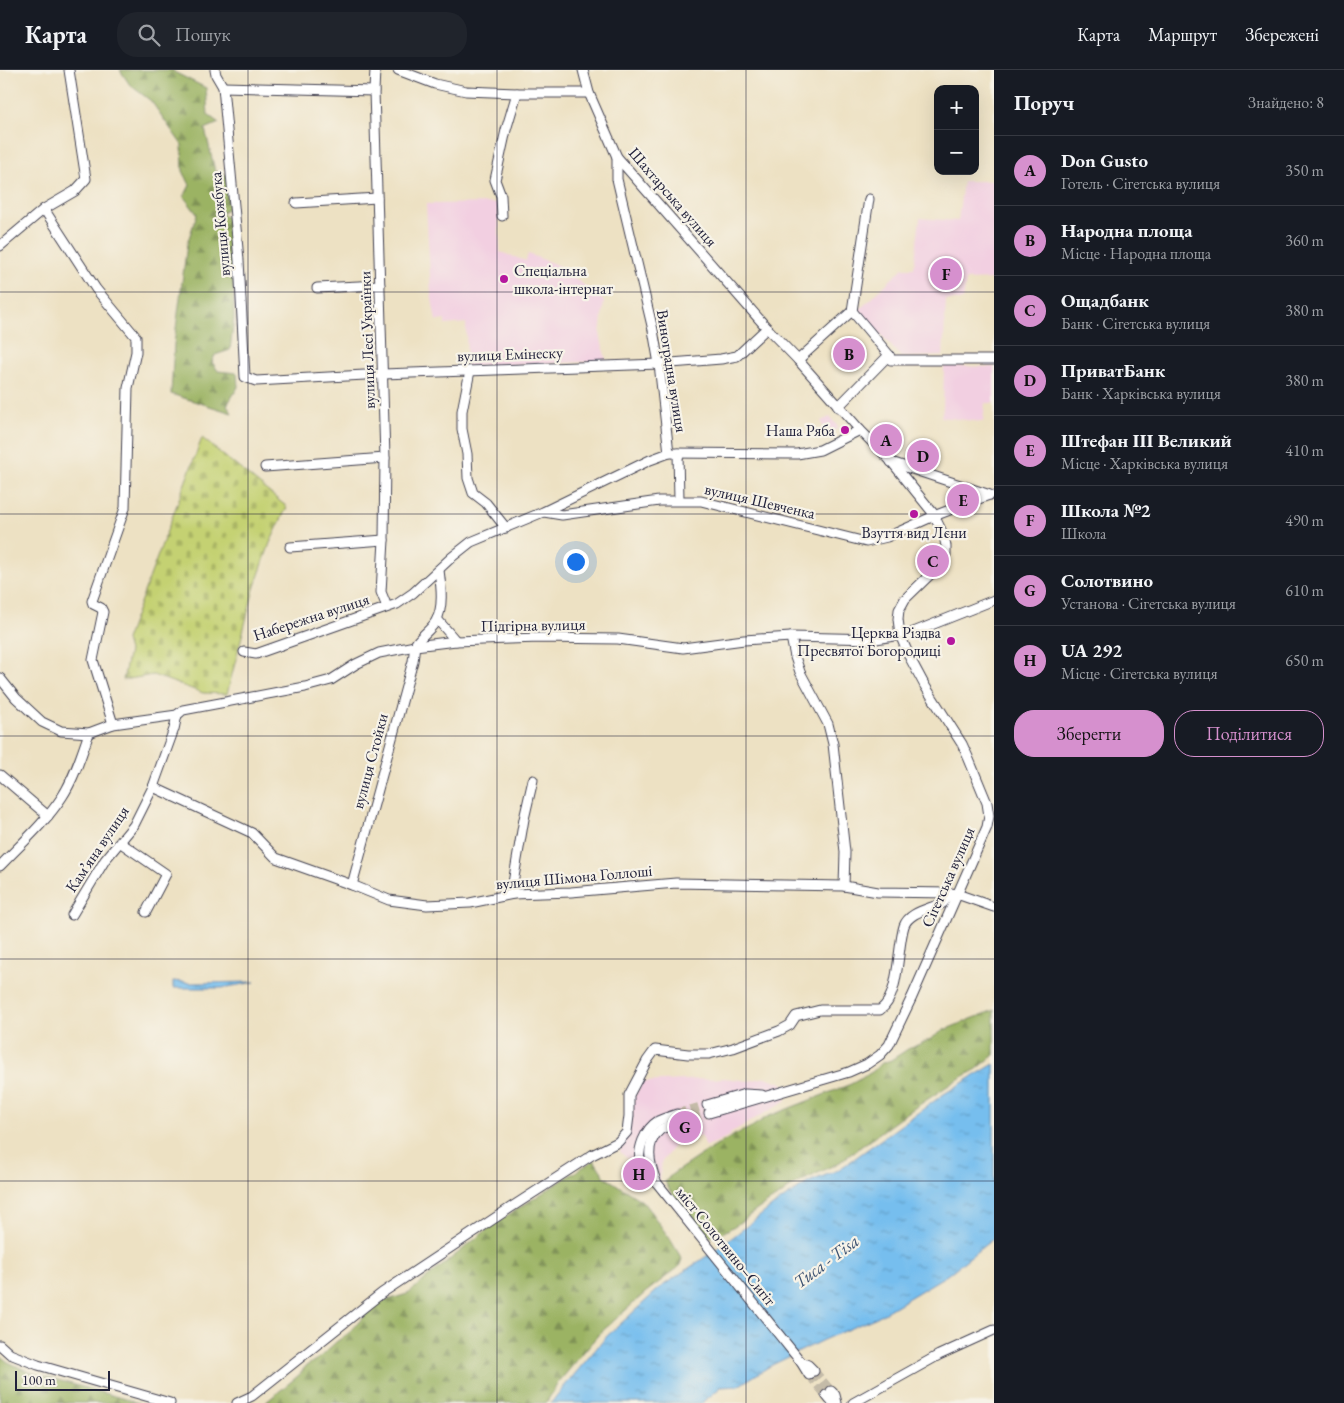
<!DOCTYPE html>
<html lang="uk">
<head>
<meta charset="utf-8">
<style>
  body { margin:0; font-family:"EB Garamond",serif; background:#20242c; color:#f1f3f6 }
  .controls { position:absolute; right:15px; top:15px; display:grid; overflow:hidden; border-radius:10px; box-shadow:0 5px 20px #0002 }
  .controls button { width:45px; height:45px; display:grid; place-items:center; padding:0; border:0; border-bottom:1px solid #363941; background:#171b24; color:#f1f3f6; font:25px sans-serif }
  .scale { position:absolute; left:15px; bottom:12px; width:95px; box-sizing:border-box; padding-left:5px; border:2px solid #22223b; border-top:0; font-size:14px; line-height:18px; white-space:nowrap; color:#22223b; -webkit-text-stroke:4px #f7f3e8; paint-order:stroke }
  .you { position:absolute; left:575px; top:491px; width:18px; height:18px; margin:-12px; border:4px solid #fff; border-radius:50%; background:#1a73e8; box-shadow:0 0 0 8px #1a73e833 }
  .badge { display:grid; place-items:center; width:32px; height:32px; border-radius:50%; background:#d690ce; color:#111; font-size:16px; font-weight:700 }
  .pin { position:absolute; translate:-50% -50%; border:2px solid #fff; box-shadow:0 1px 5px #0006 }
  .list { margin:0; padding:0; list-style:none }
  h2 { display:flex; justify-content:space-between; align-items:center; height:65px; margin:0; padding:0 20px; font-size:21px }
  h2 small { font-size:16px; font-weight:400; color:#9ea1a6 }
  .list li { display:grid; grid-template-columns:32px 1fr auto; gap:15px; align-items:center; box-sizing:border-box; height:70px; padding:0 20px; border-top:1px solid #363941 }
  .list b { display:block; font-size:19px; white-space:nowrap }
  .list p { margin:0; font-size:16px; white-space:nowrap; color:#9ea1a6 }
  .list em { font-size:16px; font-style:normal; color:#9ea1a6 }
  .actions { display:flex; gap:10px; padding:15px 20px }
  .actions a { flex:1; padding:11px 0; border:1px solid #d690ce; border-radius:20px; text-align:center; font-size:18px; color:#d690ce }
  .actions .main { background:#d690ce; color:#111 }
  .icon { flex:none; width:28px; height:28px; fill:none; stroke:currentColor; stroke-width:2; stroke-linecap:round; stroke-linejoin:round }
  .map { position:relative; flex:none; width:994px; height:1333px; overflow:hidden }
  header { display:flex; align-items:center; gap:30px; box-sizing:border-box; height:70px; padding:0 25px; background:#171b24; border-bottom:1px solid #363941 }
  header strong { font-size:24px }
  nav { display:flex; gap:28px; margin-inline-start:auto; font-size:18px }
  .search { width:350px; height:45px; background:#20242c; display:flex; align-items:center; gap:12px; box-sizing:border-box; padding:0 18px; border-radius:20px; color:#9ea1a6; font-size:19px }
  main { display:flex }
  aside { flex:1; background:#171b24 }
  .map>svg:first-child { display:block }
  .built { fill:#f2cfe1 }
  .forest { fill:url(#forest-firs); stroke:#5e6a50 }
  .cemetery { fill:url(#cemetery-stones); stroke:#737a56 }
  .water { fill:url(#water-ripples); stroke:#4c7094 }
  .lines { fill:none; stroke-linecap:round; stroke-linejoin:round }
  .minor-tunnel { stroke:#c4bba8; stroke-width:9; stroke-dasharray:9 4.5; stroke-linecap:butt }
  .minor-casing { stroke:#403f4f; stroke-width:11 }
  .minor { stroke:#fff; stroke-width:9 }
  .grid { fill:none; stroke:#22223b; stroke-width:1; stroke-opacity:0.55 }
  .poi-dot { fill:#b5179e; stroke:#f7f3e8; stroke-width:2 }
  .labels { text-anchor:middle; dominant-baseline:central; stroke-width:4.5; stroke-linejoin:round; paint-order:stroke }
  .street-label { font-size:16px; fill:#22223b; stroke:#f7f3e8 }
  .poi-label { font-size:16px; fill:#22223b; stroke:#f7f3e8; text-anchor:end }
  .water-label { font-size:18px; font-style:italic; fill:#3b5171; stroke:#f7f3e8 }
</style>
</head>
<body>
<header>
<strong>Карта</strong>
<div class="search"><svg class="icon" aria-label="search" viewBox="0 0 24 24"><circle cx="10" cy="10" r="6"/><path d="M15 15l6 6"/></svg>Пошук</div>
<nav><a>Карта</a><a>Маршрут</a><a>Збережені</a></nav>
</header>
<main>
<div class="map">
<svg width="994" height="1333" viewBox="0 0 994 1333">
  <defs>
    <pattern id="forest-firs" width="22" height="20" patternUnits="userSpaceOnUse" patternTransform="scale(1.25)"><rect width="22" height="20" fill="#9bb364"/><path d="M5 1l3.5 6h-7zM16 11l3.5 6h-7z" fill="#7e9154"/></pattern>
    <pattern id="cemetery-stones" width="16" height="16" patternUnits="userSpaceOnUse" patternTransform="scale(1.25)"><rect width="16" height="16" fill="#c4d172"/><path d="M2 7V4a2 2 0 0 1 4 0v3zM10 15v-3a2 2 0 0 1 4 0v3z" fill="#a8b364"/></pattern>
    <pattern id="water-ripples" width="26" height="14" patternUnits="userSpaceOnUse" patternTransform="scale(1.25)"><rect width="26" height="14" fill="#76beee"/><path d="M2 4q2-2 4 0t4 0M15 11q2-2 4 0t4 0" fill="none" stroke="#609ac2"/></pattern>
  </defs>
  <rect width="100%" height="100%" fill="#f7f3e8"/>
  <filter id="ink" filterUnits="userSpaceOnUse"><feTurbulence type="fractalNoise" baseFrequency=".02" numOctaves="2"/><feDisplacementMap in="SourceGraphic" scale="10" xChannelSelector="R" yChannelSelector="G"/><feConvolveMatrix kernelMatrix="1 2 1 2 8 2 1 2 1" color-interpolation-filters="sRGB"/></filter>
  <filter id="wash" filterUnits="userSpaceOnUse"><feTurbulence type="fractalNoise" baseFrequency=".0096" numOctaves="4" result="noise"/><feDisplacementMap in="SourceGraphic" scale="20" xChannelSelector="R" yChannelSelector="G"/><feGaussianBlur stdDeviation="1.12" result="paint"/><feColorMatrix in="noise" values="0 0 0 0 0 0 0 0 0 0 0 0 0 0 0 0 0 1.4 0 .05"/><feComposite in="paint" operator="in"/></filter>
  <g filter="url(#wash)">
    <rect width="100%" height="100%" fill="#ede1c3"/>
    <g class="built">
      <path d="M 963,111 L 994,111 L 994,209 L 966,210 L 963,230 L 946,230 L 943,286 L 901,287 L 859,240 L 903,198 L 914,198 L 920,148 L 958,151 Z"/>
      <path d="M 498,133 L 500,182 L 526,191 L 528,184 L 558,195 L 604,231 L 600,264 L 606,291 L 467,297 L 466,253 L 445,255 L 445,250 L 436,251 L 431,224 L 426,134 Z"/>
      <path d="M 944,296 L 994,297 L 994,333 L 985,333 L 983,352 L 941,347 L 943,338 Z"/>
      <path d="M 830,347 L 839,358 L 825,364 L 821,351 Z"/>
      <path d="M 766,1007 L 784,1014 L 786,1031 L 730,1063 L 731,1065 L 706,1077 L 700,1065 L 674,1076 L 661,1093 L 660,1111 L 653,1116 L 632,1103 L 628,1089 L 620,1082 L 632,1050 L 634,1028 L 642,1012 L 725,1008 L 749,1011 Z"/>
    </g>
    <g class="forest">
      <path d="M 120,0 L 173,0 L 174,2 L 206,18 L 208,45 L 219,53 L 205,59 L 215,101 L 226,104 L 229,138 L 221,143 L 230,150 L 232,168 L 234,248 L 230,280 L 215,285 L 212,292 L 218,301 L 237,303 L 238,317 L 227,335 L 232,343 L 171,324 L 174,274 L 187,174 L 197,144 L 184,127 L 190,115 L 183,101 L 182,75 L 151,31 L 130,15 Z"/>
      <path d="M 994,940 L 994,985 L 977,999 L 955,1011 L 904,1045 L 840,1092 L 794,1115 L 782,1124 L 761,1137 L 736,1155 L 719,1165 L 710,1167 L 705,1164 L 687,1140 L 670,1121 L 665,1112 L 671,1105 L 701,1085 L 736,1064 L 750,1058 L 767,1047 L 851,1014 L 872,1002 L 882,993 L 891,990 L 908,979 L 929,970 L 944,960 Z"/>
      <path d="M 594,1090 L 605,1107 L 642,1131 L 650,1141 L 670,1169 L 682,1189 L 679,1197 L 646,1222 L 598,1265 L 558,1313 L 546,1333 L 265,1333 L 299,1305 L 306,1296 L 319,1288 L 336,1272 L 349,1263 L 375,1234 L 407,1224 L 494,1154 Z"/>
      <path d="M 0,1286 L 8,1292 L 29,1302 L 139,1333 L 0,1333 Z"/>
    </g>
    <path class="cemetery" d="M 202,368 L 287,437 L 270,473 L 254,519 L 227,624 L 203,623 L 153,605 L 123,610 L 129,581 L 126,570 Z"/>
    <g class="water">
      <path d="M 173,911 L 192,913 L 255,912 L 222,918 L 173,918 Z"/>
      <path d="M 994,994 L 994,1168 L 947,1205 L 877,1247 L 823,1270 L 770,1296 L 738,1316 L 721,1317 L 702,1333 L 551,1333 L 562,1319 L 607,1266 L 661,1217 L 720,1177 L 774,1135 L 809,1112 L 838,1100 L 854,1089 L 944,1024 Z"/>
    </g>
  </g>
  <g filter="url(#ink)">
    <g class="lines">
      <g class="minor-tunnel">
        <path d="M 677,1044 L 707,1035"/>
        <path d="M 679,1053 L 709,1043"/>
        <path d="M 814,1301 L 831,1321"/>
        <path d="M 809,1305 L 826,1325"/>
      </g>
      <defs>
        <g id="minor">
          <path d="M 215,0 L 216,5 L 223,17 L 239,190 L 245,307 L 256,311 L 383,304 L 659,294 L 721,289 L 737,286 L 767,258"/>
          <path d="M 375,0 L 374,21 L 385,388 L 384,470 L 381,522 L 387,537"/>
          <path d="M 398,0 L 435,14 L 466,21 L 517,23 L 589,23"/>
          <path d="M 583,0 L 589,23 L 617,87 L 767,258 L 798,290 L 860,360 L 891,391 L 933,443 L 944,466 L 946,476 L 946,484 L 942,493 L 905,529 L 899,540 L 898,549 L 900,565 L 910,588 L 925,616 L 962,674 L 968,687 L 987,733 L 989,746 L 987,757 L 912,927 L 889,975 L 880,985 L 867,994 L 849,1002 L 709,1043"/>
          <path d="M 223,17 L 374,21"/>
          <path d="M 296,133 L 377,128"/>
          <path d="M 44,139 L 96,219 L 136,267 L 136,282 L 128,318 L 125,438 L 92,531 L 93,534 L 101,538 L 103,542 L 93,590 L 113,654"/>
          <path d="M 502,146 L 501,126 L 495,110 L 506,60 L 517,23"/>
          <path d="M 0,176 L 44,139 L 75,121 L 86,109 L 69,0"/>
          <path d="M 317,218 L 380,215"/>
          <path d="M 852,241 L 869,129"/>
          <path d="M 889,285 L 891,290 L 994,290"/>
          <path d="M 798,290 L 852,241 L 889,285 L 838,337"/>
          <path d="M 470,301 L 462,341 L 462,359 L 467,384 L 468,408 L 473,423 L 486,433 L 506,458"/>
          <path d="M 669,383 L 797,384 L 820,380 L 860,360"/>
          <path d="M 678,383 L 679,430"/>
          <path d="M 891,392 L 990,425"/>
          <path d="M 265,397 L 385,388"/>
          <path d="M 544,442 L 562,445 L 659,431 L 701,431 L 866,472 L 887,467 L 934,446 L 989,425"/>
          <path d="M 290,477 L 384,470"/>
          <path d="M 437,549 L 456,571"/>
          <path d="M 791,567 L 795,587 L 800,602 L 828,654 L 833,674 L 845,782 L 844,816"/>
          <path d="M 901,567 L 994,530"/>
          <path d="M 244,582 L 256,584 L 397,534 L 413,523 L 452,487 L 471,472 L 543,442 L 650,390 L 669,383 L 659,294 L 653,260 L 617,109 L 617,87"/>
          <path d="M 0,608 L 16,628 L 42,652 L 61,661 L 89,663 L 113,654 L 177,645"/>
          <path d="M 177,645 L 183,640 L 305,617 L 331,610 L 356,594 L 379,583 L 415,576 L 456,571 L 540,568 L 618,569 L 683,578 L 744,570 L 791,567 L 876,569 L 900,565"/>
          <path d="M 0,705 L 48,746"/>
          <path d="M 153,717 L 252,763 L 276,788 L 352,815 L 389,830 L 427,835 L 470,833 L 513,824 L 571,822 L 676,813 L 844,816 L 878,822 L 950,823 L 957,824 L 994,837"/>
          <path d="M 121,773 L 166,804 L 146,842"/>
          <path d="M 0,796 C 21,774 45,753 62,727 C 74,709 82,683 89,663"/>
          <path d="M 352,815 L 413,591 C 414,586 414,580 415,575 C 419,567 430,561 436,551 C 444,537 441,516 439,500"/>
          <path d="M 513,824 L 513,813 L 524,749 L 533,710"/>
          <path d="M 72,845 L 105,790 L 134,755 L 153,717 L 174,659 L 177,645"/>
          <path d="M 707,1035 L 745,1024 L 762,1025"/>
          <path d="M 677,1044 C 671,1046 664,1048 658,1051 C 645,1059 636,1080 641,1096 C 644,1103 651,1108 657,1113 L 801,1292 L 809,1305"/>
          <path d="M 656,1111 C 650,1095 644,1073 660,1060 C 665,1056 673,1055 679,1053"/>
          <path d="M 0,1275 L 10,1284 L 38,1295 L 170,1333"/>
          <path d="M 801,1292 L 808,1295 L 814,1301"/>
          <path d="M 831,1321 L 835,1325 L 837,1333"/>
          <path d="M 826,1325 L 830,1330 L 836,1333"/>
          <path d="M 237,1333 L 252,1326 L 382,1223 L 510,1138 L 592,1085 L 618,1072 L 627,1062 L 629,1046 L 629,1025 L 647,991 L 655,980 L 688,984 L 709,984 L 733,978 L 779,961 L 790,955 L 796,946 L 820,940 L 880,940 C 900,927 897,878 904,856 C 908,845 921,841 932,837 C 935,836 940,835 943,833 C 945,831 948,826 950,823"/>
          <path d="M 853,1333 L 939,1285 L 994,1260"/>
        </g>
      </defs>
      <use href="#minor" class="minor-casing"/>
      <use href="#minor" class="minor"/>
    </g>
  </g>
  <path class="grid" d="M 248,0 L 248,1333M 497,0 L 497,1333M 746,0 L 746,1333M 0,222 L 994,222M 0,444 L 994,444M 0,666 L 994,666M 0,889 L 994,889M 0,1111 L 994,1111"/>
  <g class="poi-dot">
    <circle cx="504" cy="209" r="5"/>
    <circle cx="845" cy="360" r="5"/>
    <circle cx="914" cy="444" r="5"/>
    <circle cx="951" cy="571" r="5"/>
  </g>
  <g class="labels">
    <g class="street-label">
      <text transform="translate(673 127) rotate(49)">Шахтарська вулиця</text>
      <text transform="translate(220 154) rotate(-95)">вулиця Кожбука</text>
      <text transform="translate(367 270) rotate(-92)">вулиця Лесі Українки</text>
      <text transform="translate(510 284) rotate(-2)">вулиця Емінеску</text>
      <text transform="translate(672 301) rotate(81)">Виноградна вулиця</text>
      <text transform="translate(760 431) rotate(13)">вулиця Шевченка</text>
      <text transform="translate(311 547) rotate(-18)">Набережна вулиця</text>
      <text transform="translate(533 555) rotate(-1)">Підгірна вулиця</text>
      <text transform="translate(370 691) rotate(-75)">вулиця Стойки</text>
      <text transform="translate(97 779) rotate(-56)">Камʼяна вулиця</text>
      <text transform="translate(574 807) rotate(-5)">вулиця Шімона Голлоші</text>
      <text transform="translate(948 807) rotate(-66)">Сігетська вулиця</text>
      <text transform="translate(726 1176) rotate(51)">міст Солотвино–Сигіт</text>
    </g>
    <g class="poi-label">
      <text x="514" y="200" text-anchor="start">Спеціальна<tspan x="514" dy="18">школа-інтернат</tspan></text>
      <text x="835" y="360">Наша Ряба</text>
      <text x="914" y="462" text-anchor="middle">Взуття вид Лєни</text>
      <text x="941" y="562">Церква Різдва<tspan x="941" dy="18">Пресвятої Богородиці</tspan></text>
    </g>
    <g class="water-label">
      <text transform="translate(826 1191) rotate(-37)">Тиса - Tisa</text>
    </g>
  </g>
</svg>
<div class="controls">
<button>+</button>
<button>−</button>
</div>
<div class="scale">100 m</div>
<div class="you"></div>
<div class="pin badge" style="left:886px;top:370px">A</div>
<div class="pin badge" style="left:849px;top:284px">B</div>
<div class="pin badge" style="left:933px;top:491px">C</div>
<div class="pin badge" style="left:923px;top:386px">D</div>
<div class="pin badge" style="left:963px;top:430px">E</div>
<div class="pin badge" style="left:946px;top:204px">F</div>
<div class="pin badge" style="left:685px;top:1057px">G</div>
<div class="pin badge" style="left:639px;top:1104px">H</div>
</div>
<aside>
<h2>Поруч<small>Знайдено: 8</small></h2>
<ul class="list">
<li><span class="badge">A</span><div><b>Don Gusto</b><p>Готель · Сігетська вулиця</p></div><em>350 m</em></li>
<li><span class="badge">B</span><div><b>Народна площа</b><p>Місце · Народна площа</p></div><em>360 m</em></li>
<li><span class="badge">C</span><div><b>Ощадбанк</b><p>Банк · Сігетська вулиця</p></div><em>380 m</em></li>
<li><span class="badge">D</span><div><b>ПриватБанк</b><p>Банк · Харківська вулиця</p></div><em>380 m</em></li>
<li><span class="badge">E</span><div><b>Штефан III Великий</b><p>Місце · Харківська вулиця</p></div><em>410 m</em></li>
<li><span class="badge">F</span><div><b>Школа №2</b><p>Школа</p></div><em>490 m</em></li>
<li><span class="badge">G</span><div><b>Солотвино</b><p>Установа · Сігетська вулиця</p></div><em>610 m</em></li>
<li><span class="badge">H</span><div><b>UA 292</b><p>Місце · Сігетська вулиця</p></div><em>650 m</em></li>
</ul>
<div class="actions"><a class="main">Зберегти</a><a>Поділитися</a></div>
</aside>
</main>
</body>
</html>
